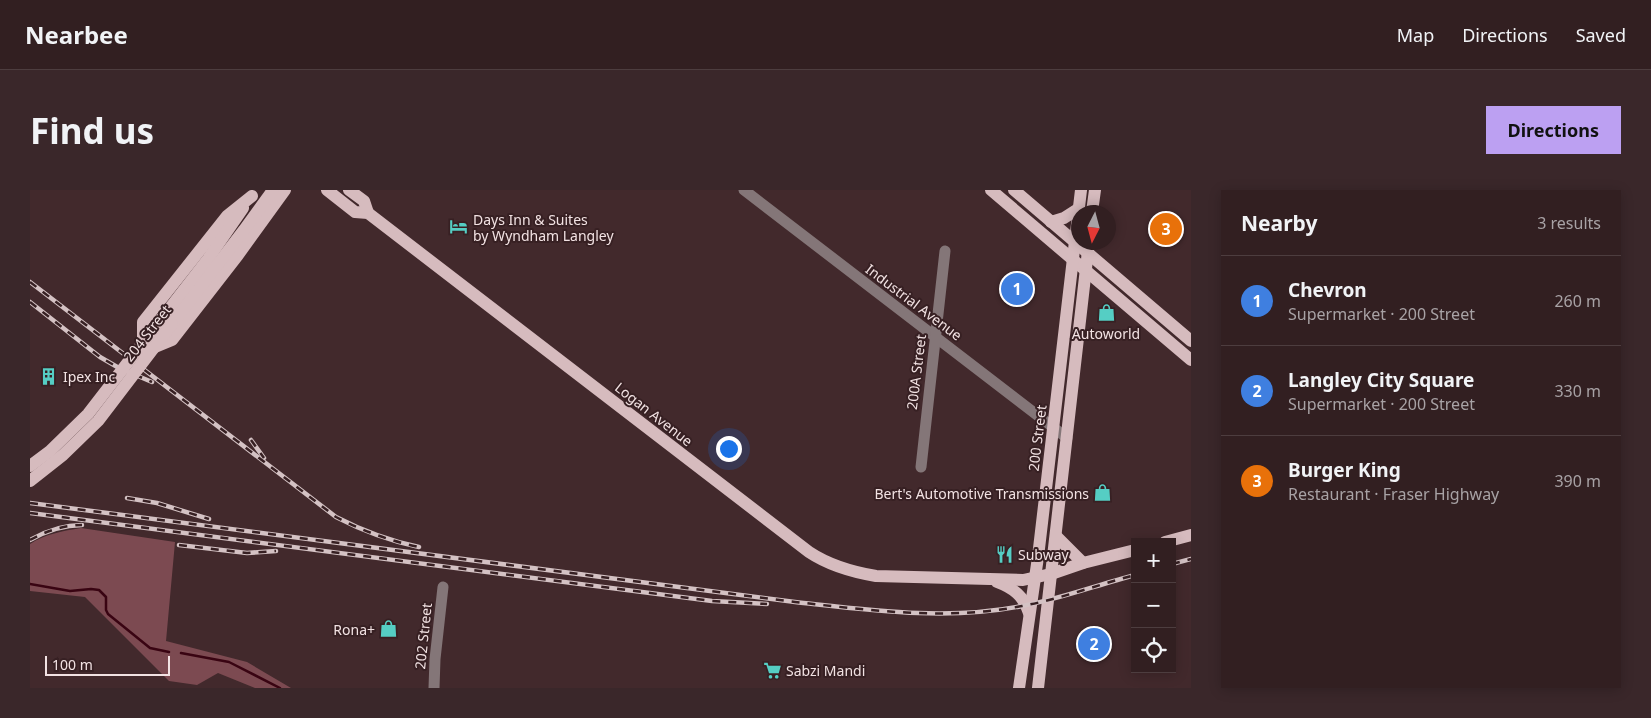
<!DOCTYPE html>
<html lang="en">
<head>
<meta charset="utf-8">
<style>
  body { margin:0; font-family:"Noto Sans",sans-serif; background:#3a272a; color:#f1f3f6 }
  .controls { position:absolute; right:15px; bottom:15px; display:grid; overflow:hidden; border-radius:0px; box-shadow:0 2px 12px #0003 }
  .controls button { width:45px; height:45px; display:grid; place-items:center; padding:0; border:0; border-bottom:1px solid #4d3d3f; background:#321f21; color:#f1f3f6; font:25px sans-serif }
  .compass { position:absolute; left:1041px; top:15px; width:45px; height:45px; border-radius:50%; background:#321f21; box-shadow:0 2px 12px #0003; rotate:186deg }
  .scale { position:absolute; left:15px; bottom:12px; width:125px; box-sizing:border-box; padding-left:5px; border:2px solid #f2e2e3; border-top:0; font-size:14px; line-height:18px; white-space:nowrap; color:#f2e2e3; -webkit-text-stroke:4px #372023; paint-order:stroke }
  .you { position:absolute; left:698px; top:258px; width:18px; height:18px; margin:-12px; border:4px solid #fff; border-radius:50%; background:#1a73e8; box-shadow:0 0 0 8px #1a73e833 }
  .badge { display:grid; place-items:center; width:32px; height:32px; border-radius:50%; background:#bca0f2; color:#fff; font-size:16px; font-weight:700 }
  .pin { position:absolute; translate:-50% -50%; border:2px solid #fff; box-shadow:0 1px 5px #0006 }
  .list { margin:0; padding:0; list-style:none }
  h2 { display:flex; justify-content:space-between; align-items:center; height:65px; margin:0; padding:0 20px; font-size:21px }
  h2 small { font-size:16px; font-weight:400; color:#a8a2a5 }
  .list li { display:grid; grid-template-columns:32px 1fr auto; gap:15px; align-items:center; box-sizing:border-box; height:90px; padding:0 20px; border-top:1px solid #4d3d3f }
  .list b { display:block; font-size:19px; white-space:nowrap }
  .list p { margin:0; font-size:16px; white-space:nowrap; color:#a8a2a5 }
  .list em { font-size:16px; font-style:normal; color:#a8a2a5 }
  .icon { flex:none; width:28px; height:28px; fill:none; stroke:currentColor; stroke-width:2; stroke-linecap:round; stroke-linejoin:round }
  .map { position:relative; flex:none; width:1161px; height:498px; overflow:hidden; border-radius:0px }
  header { display:flex; align-items:center; gap:30px; box-sizing:border-box; height:70px; padding:0 25px; background:#321f21; border-bottom:1px solid #4d3d3f }
  header strong { font-size:24px }
  nav { display:flex; gap:28px; margin-inline-start:auto; font-size:18px }
  .intro { display:flex; align-items:center; justify-content:space-between; box-sizing:border-box; height:120px; padding:0 30px }
  h1 { margin:0; font-size:35px }
  .button { padding:12px 22px; border-radius:0px; background:#bca0f2; color:#111; font-size:18px; font-weight:700 }
  main { display:flex; gap:30px; padding:0 30px }
  aside { flex:1; background:#321f21; border-radius:0px; box-shadow:0 2px 12px #0003 }
  .map>svg:first-child { display:block }
  .green { fill:#7c4a51 }
  .lines { fill:none; stroke-linecap:round; stroke-linejoin:round }
  .stream { stroke:#390412; stroke-width:2.5 }
  .minor { stroke:#847678; stroke-width:11 }
  .major { stroke:#d6bbbe; stroke-width:12 }
  .rail-casing { stroke:#d4c2c4; stroke-width:4.5 }
  .rail { stroke:#372023; stroke-width:2.5; stroke-dasharray:8; stroke-linecap:butt }
  .major-bridge { stroke:#d6bbbe; stroke-width:12 }
  .labels { text-anchor:middle; dominant-baseline:central; stroke-width:4; stroke-linejoin:round; paint-order:stroke }
  .poi-label { font-size:14px; fill:#f2e2e3; stroke:#372023; text-anchor:start }
  .street-label { font-size:14px; fill:#f2e2e3; stroke:#372023 }
</style>
</head>
<body>
<header>
<strong>Nearbee</strong>
<nav><a>Map</a><a>Directions</a><a>Saved</a></nav>
</header>
<div class="intro"><h1>Find us</h1><a class="button">Directions</a></div>
<main>
<div class="map">
<svg width="1161" height="498" viewBox="0 0 1161 498">
  <rect width="100%" height="100%" fill="#42292c"/>
  <path class="green" d="M 51,338 L 145,352 L 136,451 L 217,472 L 261,498 L 225,498 L 188,483 L 167,495 L 139,491 L 55,407 L 0,401 L 0,354 C 15,344 33,341 51,338 Z"/>
  <g class="lines">
    <g class="stream">
      <path d="M 0,394 L 40,401 L 61,399 L 69,400 L 76,407 L 76,420 L 78,424 L 120,458 L 139,462"/>
      <path d="M 151,463 L 199,472 L 250,498"/>
    </g>
    <g class="minor">
      <path d="M 714,0 L 1037,248"/>
      <path d="M 891,277 L 915,61"/>
      <path d="M 404,498 L 405,469 L 413,397"/>
    </g>
    <g class="major">
      <path d="M 297,0 L 325,22 L 338,23 L 779,362 C 800,376 822,382 846,386 L 993,390 L 1021,384 L 1053,373 L 1105,360"/>
      <path d="M 319,0 L 334,11 L 338,23"/>
      <path d="M 961,0 L 1161,170"/>
      <path d="M 984,0 L 1161,151"/>
      <path d="M 222,6 L 197,26 L 113,132 L 113,162 L 142,150 L 208,65 L 255,0"/>
      <path d="M 1062,22 L 1065,0"/>
      <path d="M 1021,32 L 1034,28 L 1048,19"/>
      <path d="M 133,127 L 178,69 L 213,18"/>
      <path d="M 142,134 L 214,40 L 243,0"/>
      <path d="M 1026,346 L 1053,373"/>
      <path d="M 1135,352 L 1161,345"/>
      <path d="M 967,392 C 983,398 994,406 999,423"/>
      <path d="M 989,498 L 1008,367 L 1051,0"/>
      <path d="M 1008,498 L 1059,52"/>
    </g>
    <defs>
      <g id="rail">
        <path d="M 0,92 L 306,327 C 333,341 360,351 389,357"/>
        <path d="M 0,112 L 70,167 L 89,178 L 122,192"/>
        <path d="M 221,250 L 234,268"/>
        <path d="M 97,308 L 127,313 L 179,329"/>
        <path d="M 0,313 L 765,412 C 839,420 917,431 992,416 C 1030,409 1067,395 1105,385"/>
        <path d="M 0,323 L 682,411 L 737,414"/>
        <path d="M 0,350 C 16,341 34,335 52,335"/>
        <path d="M 149,355 L 217,363 L 246,361"/>
        <path d="M 1142,374 L 1161,369"/>
      </g>
    </defs>
    <use href="#rail" class="rail-casing"/>
    <use href="#rail" class="rail"/>
    <g class="major-bridge">
      <path d="M 0,276 L 20,261 L 58,224 L 133,127"/>
      <path d="M 0,291 L 33,265 L 68,231 L 142,134"/>
    </g>
  </g>
  <defs>
    <symbol id="hotel-bare" viewBox="-9 -9 18 18"><path d="M-6-4.5h1.5V1H6V5H4.5V3h-9V5H-6ZM-4 0a1.8 1.8 0 1 1 3.6 0ZM.5 0V-2.5h3Q6-2.5 6 0Z" fill="#55cec4" stroke="#372023" stroke-width="2.5" paint-order="stroke"/></symbol>
    <symbol id="shop-bare" viewBox="-9 -9 18 18"><path d="M-5-2.5h2.3a2.7 3.5 0 0 1 5.4 0H5L5.5 6h-11ZM-1.5-2.5h3a1.5 2.3 0 0 0-3 0Z" fill="#55cec4" stroke="#372023" stroke-width="2.5" paint-order="stroke"/></symbol>
    <symbol id="building-bare" viewBox="-9 -9 18 18"><path d="M-4-6H4V6H1V3H-1V6H-4ZM-2.5-4.3h1.7v1.8h-1.7ZM.8-4.3h1.7v1.8H.8ZM-2.5-1h1.7V.8h-1.7ZM.8-1h1.7V.8H.8Z" fill="#55cec4" stroke="#372023" stroke-width="2.5" paint-order="stroke"/></symbol>
    <symbol id="restaurant-bare" viewBox="-9 -9 18 18"><path d="M-5-6h1v4h1v-4h1v4h1v-4h1v5L-1.5 .5V6h-2V.5L-5-1ZM5-6V6H3V1.5H1.5Q1.5-4 5-6Z" fill="#55cec4" stroke="#372023" stroke-width="2.5" paint-order="stroke"/></symbol>
    <symbol id="supermarket-bare" viewBox="-9 -9 18 18"><path d="M-6-5.5h2.5l.6 2H6L4.5 2H-2.5L-4.4-4H-6ZM-1.5 3.2a1.3 1.3 0 1 0 .1 0ZM3 3.2a1.3 1.3 0 1 0 .1 0Z" fill="#55cec4" stroke="#372023" stroke-width="2.5" paint-order="stroke"/></symbol>
  </defs>
  <g fill-rule="evenodd">
    <use href="#hotel-bare" x="416" y="24" width="25" height="25"/>
    <use href="#shop-bare" x="1064" y="110" width="25" height="25"/>
    <use href="#building-bare" x="6" y="174" width="25" height="25"/>
    <use href="#shop-bare" x="1060" y="290" width="25" height="25"/>
    <use href="#restaurant-bare" x="962" y="352" width="25" height="25"/>
    <use href="#shop-bare" x="346" y="426" width="25" height="25"/>
    <use href="#supermarket-bare" x="730" y="468" width="25" height="25"/>
  </g>
  <g class="labels">
    <g class="poi-label">
      <text x="443" y="29">Days Inn &amp; Suites<tspan x="443" dy="16">by Wyndham Langley</tspan></text>
      <text x="1076" y="143" text-anchor="middle">Autoworld</text>
      <text x="33" y="186">Ipex Inc</text>
      <text x="1059" y="303" text-anchor="end">Bert's Automotive Transmissions</text>
      <text x="988" y="364">Subway</text>
      <text x="345" y="439" text-anchor="end">Rona+</text>
      <text x="756" y="480">Sabzi Mandi</text>
    </g>
    <g class="street-label">
      <text transform="translate(884 112) rotate(37)">Industrial Avenue</text>
      <text transform="translate(117 143) rotate(-52)">204 Street</text>
      <text transform="translate(886 182) rotate(-83)">200A Street</text>
      <text transform="translate(624 224) rotate(38)">Logan Avenue</text>
      <text transform="translate(1007 248) rotate(-83)">200 Street</text>
      <text transform="translate(393 446) rotate(-84)">202 Street</text>
    </g>
  </g>
</svg>
<div class="controls">
<button>+</button>
<button>−</button>
<button><svg class="icon" aria-label="locate" viewBox="0 0 24 24"><circle cx="12" cy="12" r="6"/><path d="M12 2v4M12 18v4M2 12h4M18 12h4"/></svg></button>
</div>
<svg class="compass" viewBox="-18 -18 36 36"><path d="M0-13l5 13h-10z" fill="#e53935"/><path d="M0 13l5-13h-10z" fill="#a8a2a5"/></svg>
<div class="scale">100 m</div>
<div class="you"></div>
<div class="pin badge" style="left:987px;top:99px;background:#3f7fe0">1</div>
<div class="pin badge" style="left:1064px;top:454px;background:#3f7fe0">2</div>
<div class="pin badge" style="left:1136px;top:39px;background:#e8710a">3</div>
</div>
<aside>
<h2>Nearby<small>3 results</small></h2>
<ul class="list">
<li><span class="badge" style="background:#3f7fe0">1</span><div><b>Chevron</b><p>Supermarket · 200 Street</p></div><em>260 m</em></li>
<li><span class="badge" style="background:#3f7fe0">2</span><div><b>Langley City Square</b><p>Supermarket · 200 Street</p></div><em>330 m</em></li>
<li><span class="badge" style="background:#e8710a">3</span><div><b>Burger King</b><p>Restaurant · Fraser Highway</p></div><em>390 m</em></li>
</ul>
</aside>
</main>
</body>
</html>
